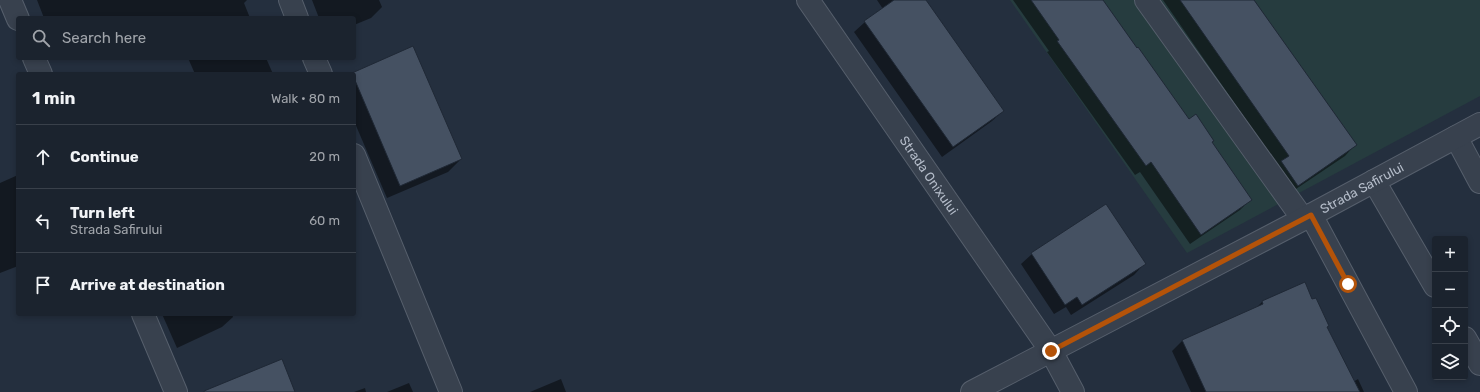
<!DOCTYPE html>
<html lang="en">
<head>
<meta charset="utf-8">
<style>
  body { margin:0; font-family:Rubik,sans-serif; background:#282f3a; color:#f1f3f6 }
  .controls { position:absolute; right:12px; bottom:12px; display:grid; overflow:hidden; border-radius:4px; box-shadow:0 2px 6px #0003 }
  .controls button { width:36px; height:36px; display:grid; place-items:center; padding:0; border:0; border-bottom:1px solid #39404a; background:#1b232e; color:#f1f3f6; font:20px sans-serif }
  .stop { position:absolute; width:12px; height:12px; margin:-9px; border:3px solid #b45309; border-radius:50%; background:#fff }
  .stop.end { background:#b45309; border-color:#fff; box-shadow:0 1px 4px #0008 }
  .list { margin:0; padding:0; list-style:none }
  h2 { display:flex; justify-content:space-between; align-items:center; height:52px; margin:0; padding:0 16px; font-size:17px }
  h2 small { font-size:13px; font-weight:400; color:#a0a4aa }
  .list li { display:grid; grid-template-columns:26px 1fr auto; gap:12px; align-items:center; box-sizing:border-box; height:64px; padding:0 16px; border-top:1px solid #39404a }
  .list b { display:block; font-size:15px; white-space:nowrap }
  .list p { margin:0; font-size:13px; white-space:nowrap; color:#a0a4aa }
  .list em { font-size:13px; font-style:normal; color:#a0a4aa }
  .icon { flex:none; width:22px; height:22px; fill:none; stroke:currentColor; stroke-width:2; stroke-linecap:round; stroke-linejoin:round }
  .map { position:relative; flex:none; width:1480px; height:392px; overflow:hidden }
  .search { position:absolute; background:#1b232e; box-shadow:0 2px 6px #0003; left:16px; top:16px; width:340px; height:44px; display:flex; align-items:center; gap:10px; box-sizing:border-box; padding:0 14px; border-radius:4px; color:#a0a4aa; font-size:15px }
  .panel { position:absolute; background:#1b232e; box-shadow:0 2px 6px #0003; left:16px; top:72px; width:340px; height:244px; border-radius:4px }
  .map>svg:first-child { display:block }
  .green { fill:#263c3f }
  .shadow { fill:#0007 }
  .building { fill:#455162; stroke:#1f2835 }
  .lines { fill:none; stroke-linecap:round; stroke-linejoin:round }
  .minor-casing { stroke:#565f6c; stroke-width:24 }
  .minor { stroke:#38414e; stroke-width:22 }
  .route { stroke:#b45309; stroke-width:5 }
  .labels { text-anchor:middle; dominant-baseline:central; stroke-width:4; stroke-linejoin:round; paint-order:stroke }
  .street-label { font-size:13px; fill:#b4bcc9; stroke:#1d2633 }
</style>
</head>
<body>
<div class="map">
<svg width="1480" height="392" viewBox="0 0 1480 392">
  <rect width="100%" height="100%" fill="#242f3e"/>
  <path class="green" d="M 1010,0 L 1480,0 L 1480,96 L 1187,253 Z"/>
  <g class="shadow">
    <path d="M 37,0 L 247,0 L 244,3 L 250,18 L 157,18 L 157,16 L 153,18 L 44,18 Z"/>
    <path d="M 312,0 L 379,0 L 382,7 L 371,18 L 354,25 L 354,18 L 319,18 Z"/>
    <path d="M 877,0 L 925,0 L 1003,111 L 992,121 L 942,157 L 854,32 L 865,22 L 883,9 Z"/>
    <path d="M 1013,0 L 1102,0 L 1188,121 L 1250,200 L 1240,210 L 1190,244 L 1140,172 L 1135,175 L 1047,52 L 1049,51 Z"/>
    <path d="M 1163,0 L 1254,0 L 1355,145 L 1345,156 L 1287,195 L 1278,166 Z"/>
    <path d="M 413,47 L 461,159 L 448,172 L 387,198 L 354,121 L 354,74 L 352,74 Z"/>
    <path d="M 188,58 L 266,58 L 273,74 L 195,74 Z"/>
    <path d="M 18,175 L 18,266 L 0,273 L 0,183 Z"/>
    <path d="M 1032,254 L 1144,264 L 1134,275 L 1071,315 L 1066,307 L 1054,314 L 1021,264 Z"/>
    <path d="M 1304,283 L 1353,382 L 1358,379 L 1364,392 L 1191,392 L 1172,351 L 1182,341 L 1257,307 L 1262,302 Z"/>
    <path d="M 162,314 L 232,314 L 233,317 L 222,327 L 177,348 Z"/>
    <path d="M 561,379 L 566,392 L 530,392 Z"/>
    <path d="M 409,383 L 413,392 L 387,392 Z"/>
    <path d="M 365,388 L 366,392 L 354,392 Z"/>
  </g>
  <g class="building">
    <path d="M 894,0 L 926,0 L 1004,111 L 953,147 L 864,21 Z"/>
    <path d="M 1031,0 L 1103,0 L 1137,48 L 1138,47 L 1189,119 L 1196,114 L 1214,141 L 1212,142 L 1252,200 L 1201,235 L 1151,162 L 1146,166 L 1057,41 L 1059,40 Z"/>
    <path d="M 1180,0 L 1254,0 L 1357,145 L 1298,186 L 1281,161 L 1289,156 Z"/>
    <path d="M 413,46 L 462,159 L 400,186 L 354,78 L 354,74 L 352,73 Z"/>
    <path d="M 1106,204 L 1146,264 L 1082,305 L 1077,297 L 1065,305 L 1031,253 Z"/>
    <path d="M 1305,282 L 1312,299 L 1316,298 L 1329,326 L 1327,327 L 1360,392 L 1206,392 L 1182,340 L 1263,304 L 1262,301 Z"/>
    <path d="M 282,359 L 295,392 L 204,392 L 204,391 Z"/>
  </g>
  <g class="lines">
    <defs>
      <g id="minor">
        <path d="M 10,0 L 18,19"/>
        <path d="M 290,0 L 297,18"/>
        <path id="s1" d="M 808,0 L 1051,351 L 1073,392"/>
        <path d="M 1146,0 L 1303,219"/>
        <path d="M 34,58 L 41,74"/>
        <path d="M 314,58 L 321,74"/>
        <path d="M 1456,137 L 1480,182"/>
        <path d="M 354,155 L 451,392"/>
        <path d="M 1374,181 L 1435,286"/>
        <path d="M 1311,215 L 1406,392"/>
        <path d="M 143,314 L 176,392"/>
        <path d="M 1465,338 L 1480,364"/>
        <path id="s2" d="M 972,392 L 1311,215 L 1480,124"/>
      </g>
    </defs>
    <use href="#minor" class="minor-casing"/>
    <use href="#minor" class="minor"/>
  </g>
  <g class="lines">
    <path class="route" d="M 1051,351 L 1311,215 L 1348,284"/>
  </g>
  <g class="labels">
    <g class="street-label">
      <text stroke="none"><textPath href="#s1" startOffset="213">Strada Onixului</textPath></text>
      <text stroke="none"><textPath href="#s2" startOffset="440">Strada Safirului</textPath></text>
    </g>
  </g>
</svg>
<div class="controls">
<button>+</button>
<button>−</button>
<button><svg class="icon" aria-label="locate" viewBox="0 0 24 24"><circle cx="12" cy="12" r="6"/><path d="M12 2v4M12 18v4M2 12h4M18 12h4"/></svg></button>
<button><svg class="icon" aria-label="layers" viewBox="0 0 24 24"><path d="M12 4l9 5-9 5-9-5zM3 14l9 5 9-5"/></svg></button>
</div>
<div class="stop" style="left:1348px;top:284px"></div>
<div class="stop end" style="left:1051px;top:351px"></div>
<div class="search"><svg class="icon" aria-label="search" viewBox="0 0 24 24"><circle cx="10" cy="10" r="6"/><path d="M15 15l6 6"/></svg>Search here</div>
<section class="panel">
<h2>1 min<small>Walk · 80 m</small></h2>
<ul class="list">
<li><svg class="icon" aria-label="ahead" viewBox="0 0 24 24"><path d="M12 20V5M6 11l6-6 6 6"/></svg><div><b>Continue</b></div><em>20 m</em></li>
<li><svg class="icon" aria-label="left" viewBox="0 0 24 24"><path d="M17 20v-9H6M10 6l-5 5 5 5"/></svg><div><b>Turn left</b><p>Strada Safirului</p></div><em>60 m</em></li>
<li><svg class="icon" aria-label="arrive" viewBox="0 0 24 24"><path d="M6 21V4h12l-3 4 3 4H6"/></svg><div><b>Arrive at destination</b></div></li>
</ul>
</section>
</div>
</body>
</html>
